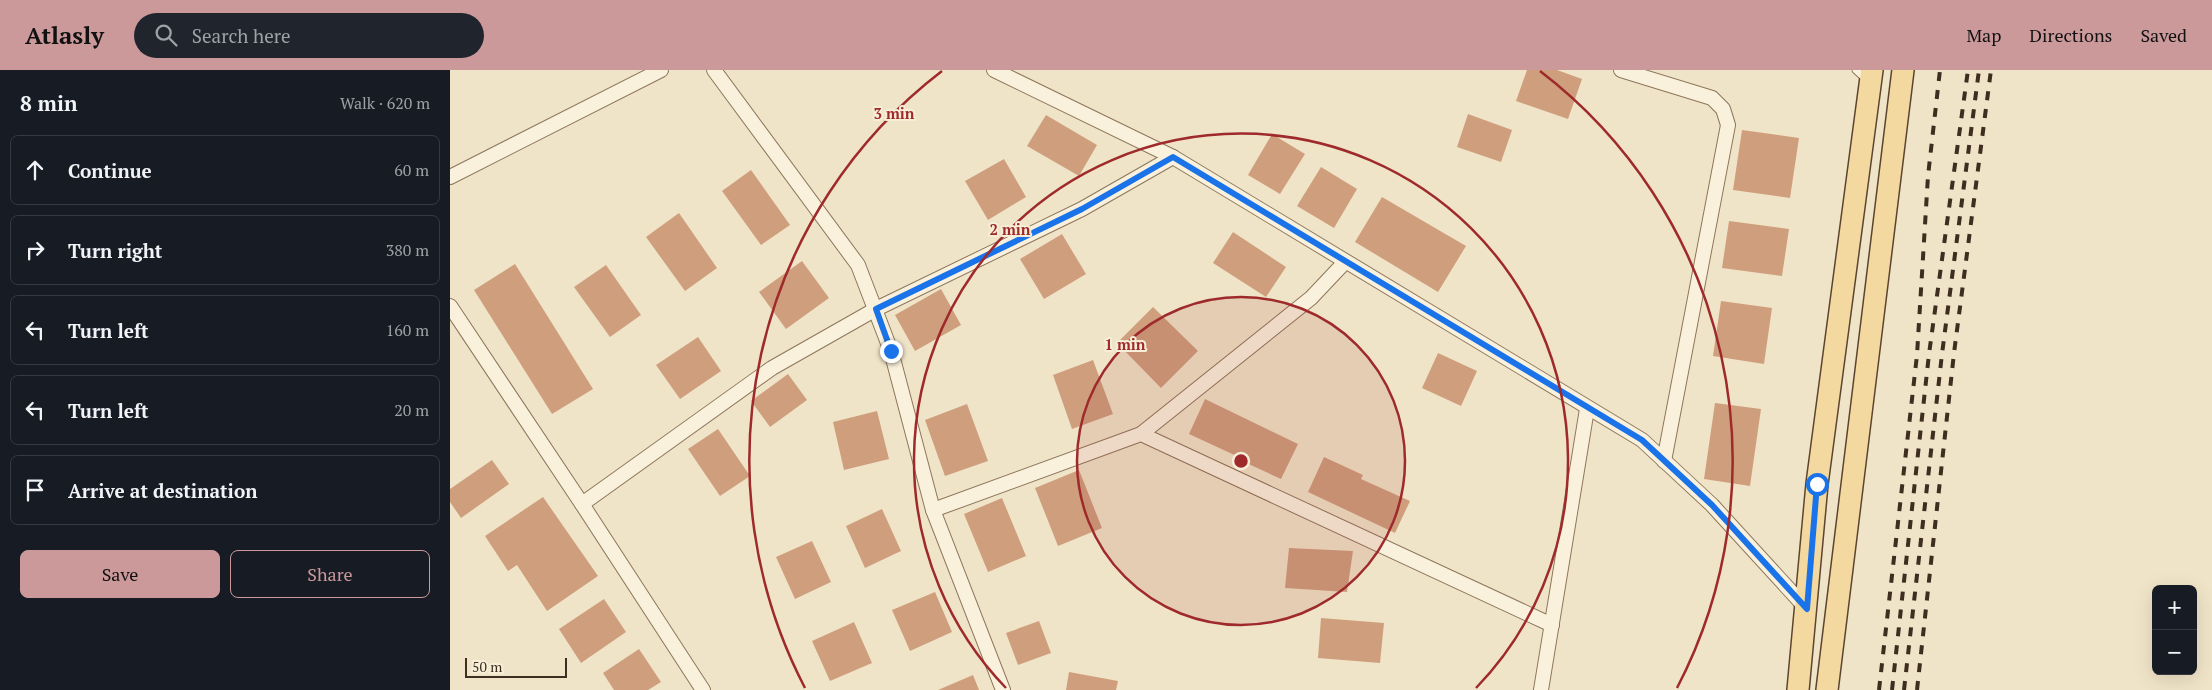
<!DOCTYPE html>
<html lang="en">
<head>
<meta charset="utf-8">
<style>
  body { margin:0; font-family:"PT Serif",serif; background:#20242c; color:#f1f3f6 }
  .controls { position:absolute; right:15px; bottom:15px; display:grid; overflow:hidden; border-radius:8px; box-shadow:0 5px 20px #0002 }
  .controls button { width:45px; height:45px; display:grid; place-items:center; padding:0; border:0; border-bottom:1px solid #363941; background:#171b24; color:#f1f3f6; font:25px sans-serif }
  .scale { position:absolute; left:15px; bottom:12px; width:102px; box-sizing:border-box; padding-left:5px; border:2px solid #3d2e20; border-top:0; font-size:14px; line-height:18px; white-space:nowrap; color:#3d2e20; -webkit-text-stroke:4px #f7eed8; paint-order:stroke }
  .stop { position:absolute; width:15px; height:15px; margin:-11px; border:4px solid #1a73e8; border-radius:50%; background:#fff }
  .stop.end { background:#1a73e8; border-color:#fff; box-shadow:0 1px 5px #0008 }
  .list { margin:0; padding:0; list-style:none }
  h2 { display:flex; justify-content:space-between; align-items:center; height:65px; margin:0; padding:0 20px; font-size:21px }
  h2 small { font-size:16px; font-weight:400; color:#9ea1a6 }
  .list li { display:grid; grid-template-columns:32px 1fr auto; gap:15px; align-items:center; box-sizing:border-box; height:70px; margin:0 10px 10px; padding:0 10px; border:1px solid #363941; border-radius:8px }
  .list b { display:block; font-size:19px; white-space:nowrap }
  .list em { font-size:16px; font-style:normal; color:#9ea1a6 }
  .actions { display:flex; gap:10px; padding:15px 20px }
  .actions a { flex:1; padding:11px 0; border:1px solid #cc999b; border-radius:8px; text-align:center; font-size:18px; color:#cc999b }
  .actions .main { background:#cc999b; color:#111 }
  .icon { flex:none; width:28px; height:28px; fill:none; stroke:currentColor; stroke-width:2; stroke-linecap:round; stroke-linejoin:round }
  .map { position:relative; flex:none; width:1762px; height:620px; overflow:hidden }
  header { display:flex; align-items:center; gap:30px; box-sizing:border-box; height:70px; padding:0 25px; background:#cc999b; color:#111 }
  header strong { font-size:24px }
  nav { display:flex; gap:28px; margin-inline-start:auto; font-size:18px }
  .search { width:350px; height:45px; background:#20242c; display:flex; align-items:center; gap:12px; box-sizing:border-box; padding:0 18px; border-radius:28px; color:#9ea1a6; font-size:19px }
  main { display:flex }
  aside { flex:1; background:#171b24 }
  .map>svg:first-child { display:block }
  .building { fill:#cf9f7d }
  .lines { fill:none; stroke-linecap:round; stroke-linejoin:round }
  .lane-casing { stroke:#8d765c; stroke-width:9 }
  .street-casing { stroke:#8d765c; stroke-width:16 }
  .primary-casing { stroke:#5b4430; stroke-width:24 }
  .lane { stroke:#faf1dc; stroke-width:7 }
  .street { stroke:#faf1dc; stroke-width:14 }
  .primary { stroke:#f3d9a0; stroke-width:21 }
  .rail { stroke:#3d2e20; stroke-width:4; stroke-dasharray:9 9; stroke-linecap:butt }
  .route { stroke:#1a73e8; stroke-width:6 }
  .ring { fill:none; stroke:#9e2a2b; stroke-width:2.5 }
  .centre { fill:#9e2a2b; stroke:#f7eed8; stroke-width:2.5 }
  .ring-label { font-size:15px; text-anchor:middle; font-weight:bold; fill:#9e2a2b; stroke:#f7eed8; stroke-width:4; stroke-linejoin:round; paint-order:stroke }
</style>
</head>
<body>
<header>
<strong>Atlasly</strong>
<div class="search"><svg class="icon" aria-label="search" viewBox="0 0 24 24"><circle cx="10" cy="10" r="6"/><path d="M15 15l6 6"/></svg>Search here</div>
<nav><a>Map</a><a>Directions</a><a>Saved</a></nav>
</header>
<main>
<aside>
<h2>8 min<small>Walk · 620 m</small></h2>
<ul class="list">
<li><svg class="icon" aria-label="ahead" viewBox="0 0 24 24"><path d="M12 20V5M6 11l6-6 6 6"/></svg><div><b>Continue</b></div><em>60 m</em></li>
<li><svg class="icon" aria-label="right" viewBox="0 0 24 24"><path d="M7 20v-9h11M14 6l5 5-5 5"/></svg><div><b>Turn right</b></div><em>380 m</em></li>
<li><svg class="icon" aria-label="left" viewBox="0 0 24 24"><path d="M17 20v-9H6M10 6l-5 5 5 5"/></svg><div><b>Turn left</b></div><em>160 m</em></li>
<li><svg class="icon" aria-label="left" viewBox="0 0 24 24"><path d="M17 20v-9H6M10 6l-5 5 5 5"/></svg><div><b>Turn left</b></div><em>20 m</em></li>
<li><svg class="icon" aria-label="arrive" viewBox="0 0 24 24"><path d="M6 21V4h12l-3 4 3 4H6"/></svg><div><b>Arrive at destination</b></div></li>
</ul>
<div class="actions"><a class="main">Save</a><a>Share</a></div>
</aside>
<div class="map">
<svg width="1762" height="620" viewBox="0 0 1762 620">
  <rect width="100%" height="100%" fill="#f0e4c8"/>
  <g class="building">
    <path d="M 1077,0 L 1107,0 L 1132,9 L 1118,49 L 1066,31 Z"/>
    <path d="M 1018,44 L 1062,60 L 1051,92 L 1007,77 Z"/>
    <path d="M 596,45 L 647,75 L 629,106 L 577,76 Z"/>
    <path d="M 1292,60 L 1349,68 L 1340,128 L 1283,120 Z"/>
    <path d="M 822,64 L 855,84 L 830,124 L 798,105 Z"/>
    <path d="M 554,89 L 576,127 L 538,150 L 515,111 Z"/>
    <path d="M 871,97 L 907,119 L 884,158 L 847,136 Z"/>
    <path d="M 301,100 L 340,155 L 311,175 L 272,121 Z"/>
    <path d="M 932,127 L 1016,176 L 988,222 L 905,172 Z"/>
    <path d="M 229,143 L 267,198 L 235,221 L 196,167 Z"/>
    <path d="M 1279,151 L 1339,159 L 1332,206 L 1272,198 Z"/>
    <path d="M 783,162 L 836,197 L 816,227 L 763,193 Z"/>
    <path d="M 612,164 L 636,204 L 594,229 L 570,189 Z"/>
    <path d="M 352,191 L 379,228 L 336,259 L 309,222 Z"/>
    <path d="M 65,194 L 143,319 L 102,344 L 24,220 Z"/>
    <path d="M 156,195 L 191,245 L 160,267 L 124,217 Z"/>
    <path d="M 491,219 L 511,255 L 465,281 L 445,245 Z"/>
    <path d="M 1271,231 L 1322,238 L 1314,294 L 1263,286 Z"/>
    <path d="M 703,237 L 748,281 L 711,318 L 667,273 Z"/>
    <path d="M 248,267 L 271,301 L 230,329 L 206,295 Z"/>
    <path d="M 988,283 L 1027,301 L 1011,336 L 972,318 Z"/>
    <path d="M 643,290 L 663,344 L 622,359 L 603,305 Z"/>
    <path d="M 338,304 L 357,330 L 320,357 L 301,331 Z"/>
    <path d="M 755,329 L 848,374 L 831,409 L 792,391 L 793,389 L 739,364 Z"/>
    <path d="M 1265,333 L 1311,339 L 1300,416 L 1254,409 Z"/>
    <path d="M 517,334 L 538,391 L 495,406 L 475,350 Z"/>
    <path d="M 427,341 L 439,389 L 394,400 L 383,352 Z"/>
    <path d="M 268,359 L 300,406 L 270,426 L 238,379 Z"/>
    <path d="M 874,387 L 913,405 L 911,409 L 960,431 L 945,463 L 858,422 Z"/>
    <path d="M 42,390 L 59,414 L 11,448 L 0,432 L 0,419 Z"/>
    <path d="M 629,400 L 652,458 L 608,476 L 585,418 Z"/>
    <path d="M 93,427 L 148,506 L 97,541 L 67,495 L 58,501 L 35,466 Z"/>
    <path d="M 552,428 L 576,486 L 538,502 L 514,444 Z"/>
    <path d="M 432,439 L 451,481 L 415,498 L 396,456 Z"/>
    <path d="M 362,471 L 381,512 L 345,529 L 326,487 Z"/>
    <path d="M 839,478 L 903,481 L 897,522 L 835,518 Z"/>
    <path d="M 485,522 L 502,562 L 460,581 L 442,540 Z"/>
    <path d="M 154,529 L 176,562 L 131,593 L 109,559 Z"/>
    <path d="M 871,548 L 934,553 L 930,593 L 868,588 Z"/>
    <path d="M 589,551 L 601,583 L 568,595 L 556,563 Z"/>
    <path d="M 404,552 L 422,593 L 380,611 L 362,571 Z"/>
    <path d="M 189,579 L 211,612 L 198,620 L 164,620 L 153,603 Z"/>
    <path d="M 619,602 L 668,611 L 666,620 L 616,620 Z"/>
    <path d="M 523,605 L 529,620 L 488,620 Z"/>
  </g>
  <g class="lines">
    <defs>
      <path id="lane" d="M 1406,0 L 1417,10"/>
      <g id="street">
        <path d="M 264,0 L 408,195 L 441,281 L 483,440 L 553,620"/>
        <path d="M 544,0 L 723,87 L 1192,370 L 1262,435 L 1357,539"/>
        <path d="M 1171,0 L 1262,28 L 1273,39 L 1278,55 L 1214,391"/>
        <path d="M 0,107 L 211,0"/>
        <path d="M 0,236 L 132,434 L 253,620"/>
        <path d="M 691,364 L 861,228 L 895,192"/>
        <path d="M 132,434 L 322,298 L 426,239 L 632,139 L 723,87"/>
        <path d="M 483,440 L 691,364 L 1102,555"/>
        <path d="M 1091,620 L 1137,339"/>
      </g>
      <g id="primary">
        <path d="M 1348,620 L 1367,414 L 1422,0"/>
        <path d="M 1377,620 L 1453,0"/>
      </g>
    </defs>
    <use href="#lane" class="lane-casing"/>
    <use href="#street" class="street-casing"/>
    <use href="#primary" class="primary-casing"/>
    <use href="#lane" class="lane"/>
    <use href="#street" class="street"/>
    <use href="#primary" class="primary"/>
    <g class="rail">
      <path d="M 1429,620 L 1467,285 L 1478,106 L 1490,0"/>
      <path d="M 1442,620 L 1479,284 L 1518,0"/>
      <path d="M 1454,620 L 1492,284 L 1529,0"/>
      <path d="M 1467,620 L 1504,283 L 1541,0"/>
    </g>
  </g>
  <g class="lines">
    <path class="route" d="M 441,281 L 426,239 L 632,139 L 723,87 L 1192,370 L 1262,435 L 1357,539 L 1367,414"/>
  </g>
  <circle cx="791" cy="391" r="164" fill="#9e2a2b" fill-opacity=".12"/>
  <g class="ring">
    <circle cx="791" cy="391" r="164"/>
    <path d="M556 618A327 327 0 1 1 1026 618"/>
    <path d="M355 618A491 491 0 0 1 492 1M1090 1A491 491 0 0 1 1227 618"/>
  </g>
  <circle cx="791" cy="391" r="8" class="centre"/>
  <g class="ring-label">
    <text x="444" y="49">3 min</text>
    <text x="560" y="165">2 min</text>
    <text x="675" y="280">1 min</text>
  </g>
</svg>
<div class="controls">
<button>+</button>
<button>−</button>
</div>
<div class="scale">50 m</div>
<div class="stop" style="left:1367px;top:414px"></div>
<div class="stop end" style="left:441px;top:281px"></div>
</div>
</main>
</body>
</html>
